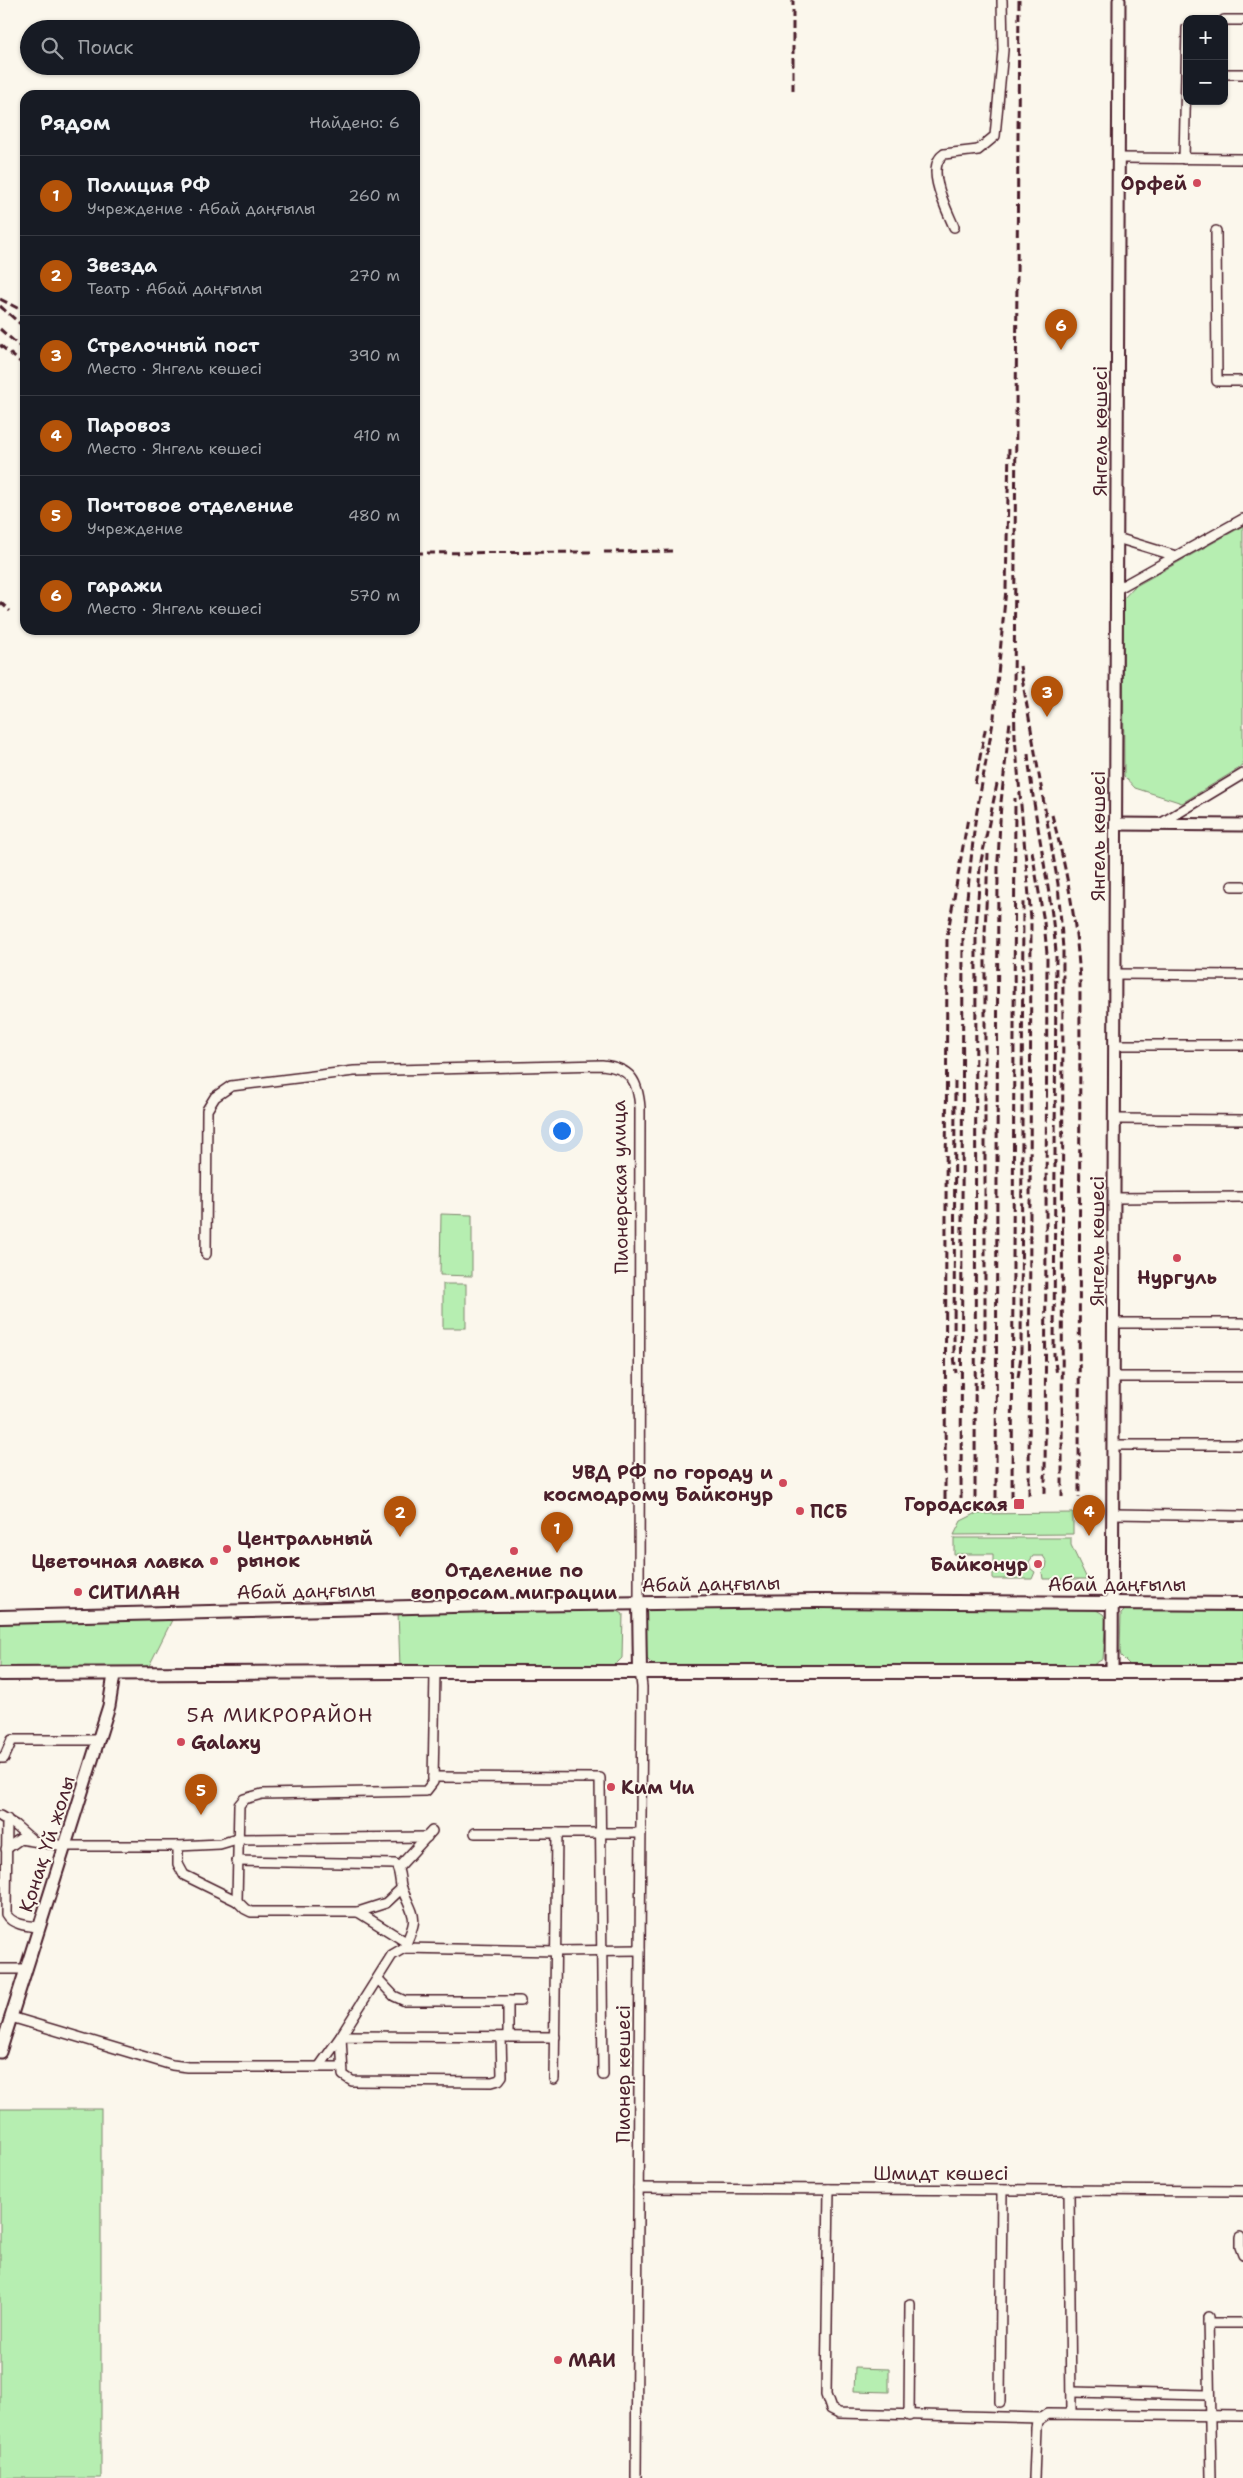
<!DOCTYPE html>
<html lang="ru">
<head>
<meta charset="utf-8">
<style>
  body { margin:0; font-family:"Shantell Sans",sans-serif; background:#20242c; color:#f1f3f6 }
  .controls { position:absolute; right:15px; top:15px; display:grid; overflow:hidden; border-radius:10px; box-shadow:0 1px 4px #0004 }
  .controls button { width:45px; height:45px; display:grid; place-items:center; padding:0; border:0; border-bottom:1px solid #363941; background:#171b24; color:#f1f3f6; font:25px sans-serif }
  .you { position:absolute; left:561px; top:1130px; width:18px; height:18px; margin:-12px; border:4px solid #fff; border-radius:50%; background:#1a73e8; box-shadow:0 0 0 8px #1a73e833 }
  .badge { display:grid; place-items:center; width:32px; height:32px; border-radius:50%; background:#b45309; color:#fff; font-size:16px; font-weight:700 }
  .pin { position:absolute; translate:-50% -41px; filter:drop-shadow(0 1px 2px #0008) }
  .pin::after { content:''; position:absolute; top:26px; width:18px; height:15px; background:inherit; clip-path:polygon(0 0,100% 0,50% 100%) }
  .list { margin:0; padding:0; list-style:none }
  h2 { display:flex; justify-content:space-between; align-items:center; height:65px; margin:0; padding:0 20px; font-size:21px }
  h2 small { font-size:16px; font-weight:400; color:#9ea1a6 }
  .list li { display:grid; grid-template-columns:32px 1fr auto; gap:15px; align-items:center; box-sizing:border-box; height:80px; padding:0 20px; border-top:1px solid #363941 }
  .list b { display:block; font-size:19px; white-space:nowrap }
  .list p { margin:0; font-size:16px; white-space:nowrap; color:#9ea1a6 }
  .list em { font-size:16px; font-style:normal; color:#9ea1a6 }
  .icon { flex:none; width:28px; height:28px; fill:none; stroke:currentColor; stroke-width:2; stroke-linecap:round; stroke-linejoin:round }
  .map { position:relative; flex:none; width:1243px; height:2478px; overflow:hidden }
  .search { position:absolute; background:#171b24; box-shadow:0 1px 4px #0004; left:20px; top:20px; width:400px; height:55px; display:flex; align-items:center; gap:12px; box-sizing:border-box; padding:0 18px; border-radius:28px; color:#9ea1a6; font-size:19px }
  .panel { position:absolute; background:#171b24; box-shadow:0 1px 4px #0004; left:20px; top:90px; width:400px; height:545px; border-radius:15px }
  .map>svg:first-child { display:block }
  .green { fill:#b6eeb1; stroke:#80866e }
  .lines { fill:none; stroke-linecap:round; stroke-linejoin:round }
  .minor-casing { stroke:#4a1f2b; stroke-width:12 }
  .tertiary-casing { stroke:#4a1f2b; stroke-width:15 }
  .secondary-casing { stroke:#4a1f2b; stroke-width:16 }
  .minor { stroke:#fbf7ec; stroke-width:9 }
  .tertiary { stroke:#fbf7ec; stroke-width:11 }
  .secondary { stroke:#fbf7ec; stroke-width:12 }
  .rail { stroke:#4a1f2b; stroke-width:3; stroke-dasharray:8 4; stroke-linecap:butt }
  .poi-dot { fill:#d1495b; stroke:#fbf7ec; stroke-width:2 }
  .labels { text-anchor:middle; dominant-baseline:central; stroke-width:4; stroke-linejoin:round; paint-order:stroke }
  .poi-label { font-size:19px; font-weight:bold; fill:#4a1f2b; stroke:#fbf7ec; text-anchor:start }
  .street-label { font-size:19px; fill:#4a1f2b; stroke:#fbf7ec }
  .neighbourhood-label { font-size:20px; letter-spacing:1px; fill:#4a1f2b; stroke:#fbf7ec }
</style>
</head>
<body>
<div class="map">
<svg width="1243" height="2478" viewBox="0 0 1243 2478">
  <rect width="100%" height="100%" fill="#fbf7ec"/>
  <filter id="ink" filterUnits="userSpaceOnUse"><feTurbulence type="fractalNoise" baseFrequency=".02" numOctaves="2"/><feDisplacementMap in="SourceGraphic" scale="10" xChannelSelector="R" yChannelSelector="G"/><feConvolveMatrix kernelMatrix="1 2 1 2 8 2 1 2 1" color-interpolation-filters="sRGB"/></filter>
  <g filter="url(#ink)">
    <g class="green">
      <path d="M 1243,526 L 1243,766 L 1182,803 L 1135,788 L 1124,776 L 1123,599 L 1134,587 Z"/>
      <path d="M 441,1214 L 472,1215 L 472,1276 L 440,1275 Z"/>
      <rect x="443" y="1284" width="23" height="44"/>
      <path d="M 1073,1513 L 1073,1534 L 954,1535 L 961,1521 L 975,1514 Z"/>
      <path d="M 954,1538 L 1071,1538 L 1071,1545 L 1087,1579 L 1043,1579 L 1042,1572 L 1046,1568 L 1047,1562 L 1043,1556 L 1033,1556 L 1029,1562 L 1031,1569 L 1035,1572 L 1032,1579 L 993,1579 L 993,1554 L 954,1554 Z"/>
      <path d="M 652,1606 L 1091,1607 L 1103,1614 L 1106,1619 L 1103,1659 L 1091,1666 L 655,1667 L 645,1657 L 645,1613 Z"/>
      <path d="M 1127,1608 L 1243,1608 L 1243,1668 L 1131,1666 L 1121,1656 L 1120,1651 L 1121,1614 Z"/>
      <path d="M 616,1610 L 623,1614 L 622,1658 L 614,1666 L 400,1667 L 398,1612 Z"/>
      <path d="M 173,1618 L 148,1668 L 0,1669 L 0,1624 Z"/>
      <rect x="0" y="2109" width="101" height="369"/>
      <path d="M 855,2368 L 889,2369 L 889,2392 L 854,2391 Z"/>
    </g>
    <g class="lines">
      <defs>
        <g id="minor">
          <path d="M 1224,20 L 1243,20"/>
          <path d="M 1224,74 L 1243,74"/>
          <path d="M 1119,158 L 1243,159"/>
          <path d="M 1184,159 L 1187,28"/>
          <path d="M 954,227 C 947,210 924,167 944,154 L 978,150 L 995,136 L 1003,50 L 1002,0"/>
          <path d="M 1216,231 L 1217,381 L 1243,381"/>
          <path d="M 1117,538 L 1176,556"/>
          <path d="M 1117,589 L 1243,519"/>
          <path d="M 1160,824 L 1243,774"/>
          <path d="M 1232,886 L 1243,886"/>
          <path d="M 1115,974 L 1243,975"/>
          <path d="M 1115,1045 L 1243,1045"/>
          <path d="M 1115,1119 L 1243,1120"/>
          <path d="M 1115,1198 L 1243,1197"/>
          <path d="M 206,1254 L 207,1110 L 215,1097 L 231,1086 L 354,1071 L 602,1065 C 631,1068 638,1081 640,1108 L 639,1604"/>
          <path d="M 1114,1323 L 1243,1323"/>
          <path d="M 1114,1377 L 1243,1377"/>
          <path d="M 1114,1445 L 1243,1445"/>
          <path d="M 1113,1514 L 1243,1516"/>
          <path d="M 0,1758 L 4,1758 L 12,1740 L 98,1740"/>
          <path d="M 433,1777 L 600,1778 L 603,2075"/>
          <path d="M 0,1816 L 15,1825 L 31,1839"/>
          <path d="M 7,1819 L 6,1914 C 12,1925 28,1926 39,1927"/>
          <path d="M 475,1833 L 641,1833"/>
          <path d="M 178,1846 L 178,1864 L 184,1875 L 237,1901"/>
          <path d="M 6,1849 L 20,1839 L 65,1846 L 178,1846 L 220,1844 L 237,1839 L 427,1837"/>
          <path d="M 237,1861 L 395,1864 C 401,1871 399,1881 402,1889 C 415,1919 419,1916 404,1948"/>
          <path d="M 398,1868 L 432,1831"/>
          <path d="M 402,1888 L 386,1903 L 358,1912 L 251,1912 L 245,1909 L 237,1901 L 239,1805 L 244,1799 L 262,1794 L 426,1791 L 433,1782 L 435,1672"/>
          <path d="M 358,1912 L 406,1942"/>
          <path d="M 0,1969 L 26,1969"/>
          <path d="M 378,1979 L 394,1996 L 405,2001 L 520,2001"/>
          <path d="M 508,2001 L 508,2037"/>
          <path d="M 11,2017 L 172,2065 L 188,2067 L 342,2067"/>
          <path d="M 501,2037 L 502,2076 L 499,2080 L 492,2082 L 352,2081 L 343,2075 L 341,2036 L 555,2037"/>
          <path d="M 319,2067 L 341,2036 L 392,1955 L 404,1948 L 557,1951 L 640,1950"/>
          <path d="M 554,2079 L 557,1833"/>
          <path d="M 638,2188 L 1243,2191"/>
          <path d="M 829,2189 L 826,2395 L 831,2409 L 839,2413 L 1040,2418"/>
          <path d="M 1069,2190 L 1071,2413"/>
          <path d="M 1240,2237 L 1240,2247 L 1243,2255"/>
          <path d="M 1208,2317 L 1211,2478"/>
          <path d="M 1208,2323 L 1243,2323"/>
          <path d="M 1072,2392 L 1208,2395"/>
          <path d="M 1000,2402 L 1002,2190"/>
          <path d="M 909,2416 L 910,2304"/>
          <path d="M 636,2478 L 642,1687 L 640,1671"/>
          <path d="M 1034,2478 L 1036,2428 L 1037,2421 L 1047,2414 L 1243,2416"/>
        </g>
        <g id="tertiary">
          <path d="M 1116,824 L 1243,825"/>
          <path d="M 1112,1672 L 1119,0"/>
          <path d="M 0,2052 L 109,1706 L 114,1675"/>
        </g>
        <g id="secondary">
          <path d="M 639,1604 L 640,1671"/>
          <path d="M 0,1617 L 494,1605 L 816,1601 L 1243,1604"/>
          <path d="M 0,1674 L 396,1672 L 1243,1672"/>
        </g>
      </defs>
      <use href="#minor" class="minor-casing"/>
      <use href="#tertiary" class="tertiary-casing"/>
      <use href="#secondary" class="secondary-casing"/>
      <use href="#minor" class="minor"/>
      <use href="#tertiary" class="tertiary"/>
      <use href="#secondary" class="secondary"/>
      <g class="rail">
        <path d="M 1019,0 L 1014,694 L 1015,737 L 1031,919 L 1029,1498"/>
        <path d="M 793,90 L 793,0"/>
        <path d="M 0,299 L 25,312"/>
        <path d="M 0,306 L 25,328"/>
        <path d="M 0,329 L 25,351"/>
        <path d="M 0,345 L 25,366"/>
        <path d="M 604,552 L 674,551"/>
        <path d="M 415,553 L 592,552"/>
        <path d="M 0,602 L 10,611"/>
        <path d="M 1020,666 L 1058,884 L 1063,949 L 1062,1497"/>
        <path d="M 1028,754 C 1034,821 1051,886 1056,953 L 1054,1355 L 1057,1375"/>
        <path d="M 975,784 L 986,725"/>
        <path d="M 1052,815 C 1067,870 1077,924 1080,981 L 1079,1497"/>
        <path d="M 1032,851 L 1044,922 L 1047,954 L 1045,1497"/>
        <path d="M 955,1081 L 954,1356 L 956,1373"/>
        <path d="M 1018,1378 L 1021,1356 L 1023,900"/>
        <path d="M 981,1388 L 985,1356 L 985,935 L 988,854"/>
        <path d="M 961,1498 L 963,936 L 975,822 L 994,717 L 1006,589 L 1009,447"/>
        <path d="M 975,1498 L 976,935 L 980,866 L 997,784"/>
        <path d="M 996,1498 L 998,861 L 1001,802 L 1010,721"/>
        <path d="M 1012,1498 L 1015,798"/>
        <path d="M 945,1499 L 947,937 L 968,818"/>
      </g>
    </g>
  </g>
  <g class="poi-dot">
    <circle cx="1197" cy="183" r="5"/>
    <circle cx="1177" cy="1258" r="5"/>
    <circle cx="783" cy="1483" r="5"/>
    <rect x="1013" y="1498" width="12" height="12" rx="2.5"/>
    <circle cx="800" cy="1511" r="5"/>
    <circle cx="227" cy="1549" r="5"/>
    <circle cx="514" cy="1551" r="5"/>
    <circle cx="214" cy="1561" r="5"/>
    <circle cx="1038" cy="1564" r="5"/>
    <circle cx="78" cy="1592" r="5"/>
    <circle cx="181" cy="1742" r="5"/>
    <circle cx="611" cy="1787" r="5"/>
    <circle cx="558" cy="2360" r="5"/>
  </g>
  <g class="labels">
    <g class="poi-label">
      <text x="1187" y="183" text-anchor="end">Орфей</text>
      <text x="1177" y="1277" text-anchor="middle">Нургуль</text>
      <text x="773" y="1472" text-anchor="end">УВД РФ по городу и<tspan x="773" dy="22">космодрому Байконур</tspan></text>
      <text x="1008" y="1504" text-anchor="end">Городская</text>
      <text x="810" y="1511">ПСБ</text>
      <text x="237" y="1538">Центральный<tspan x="237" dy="22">рынок</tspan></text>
      <text x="204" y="1561" text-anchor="end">Цветочная лавка</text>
      <text x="1028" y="1564" text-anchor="end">Байконур</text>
      <text x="514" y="1570" text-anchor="middle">Отделение по<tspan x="514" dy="22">вопросам миграции</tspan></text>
      <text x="88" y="1592">СИТИЛАН</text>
      <text x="191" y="1742">Galaxy</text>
      <text x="621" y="1787">Ким Чи</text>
      <text x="568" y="2360">МАИ</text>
    </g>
    <g class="street-label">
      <text transform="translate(1100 431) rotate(-90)">Янгель көшесі</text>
      <text transform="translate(1098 836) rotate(-90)">Янгель көшесі</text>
      <text transform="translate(620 1187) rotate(-91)">Пионерская улица</text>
      <text transform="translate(1097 1241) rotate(-90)">Янгель көшесі</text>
      <text transform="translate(711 1584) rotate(-1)">Абай даңғылы</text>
      <text x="1117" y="1584">Абай даңғылы</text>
      <text transform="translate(306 1591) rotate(-1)">Абай даңғылы</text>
      <text transform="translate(47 1844) rotate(-72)">Қонақ Үй жолы</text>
      <text transform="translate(623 2074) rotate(-90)">Пионер көшесі</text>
      <text x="941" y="2173">Шмидт көшесі</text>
    </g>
    <g class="neighbourhood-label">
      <text x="280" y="1715">5А МИКРОРАЙОН</text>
    </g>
  </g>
</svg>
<div class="controls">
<button>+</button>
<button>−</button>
</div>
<div class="you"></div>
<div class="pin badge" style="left:557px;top:1553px">1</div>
<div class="pin badge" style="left:400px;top:1537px">2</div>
<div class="pin badge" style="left:1047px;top:717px">3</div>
<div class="pin badge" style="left:1089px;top:1536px">4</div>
<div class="pin badge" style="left:201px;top:1815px">5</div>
<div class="pin badge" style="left:1061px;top:350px">6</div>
<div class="search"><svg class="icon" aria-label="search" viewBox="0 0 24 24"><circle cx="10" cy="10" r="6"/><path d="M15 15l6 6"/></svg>Поиск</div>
<section class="panel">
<h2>Рядом<small>Найдено: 6</small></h2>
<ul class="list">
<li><span class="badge">1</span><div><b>Полиция РФ</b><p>Учреждение · Абай даңғылы</p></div><em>260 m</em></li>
<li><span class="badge">2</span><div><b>Звезда</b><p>Театр · Абай даңғылы</p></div><em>270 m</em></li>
<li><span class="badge">3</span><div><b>Стрелочный пост</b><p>Место · Янгель көшесі</p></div><em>390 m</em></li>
<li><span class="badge">4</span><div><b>Паровоз</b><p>Место · Янгель көшесі</p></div><em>410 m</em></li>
<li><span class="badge">5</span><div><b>Почтовое отделение</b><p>Учреждение</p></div><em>480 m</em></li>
<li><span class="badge">6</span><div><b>гаражи</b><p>Место · Янгель көшесі</p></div><em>570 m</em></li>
</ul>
</section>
</div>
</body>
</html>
